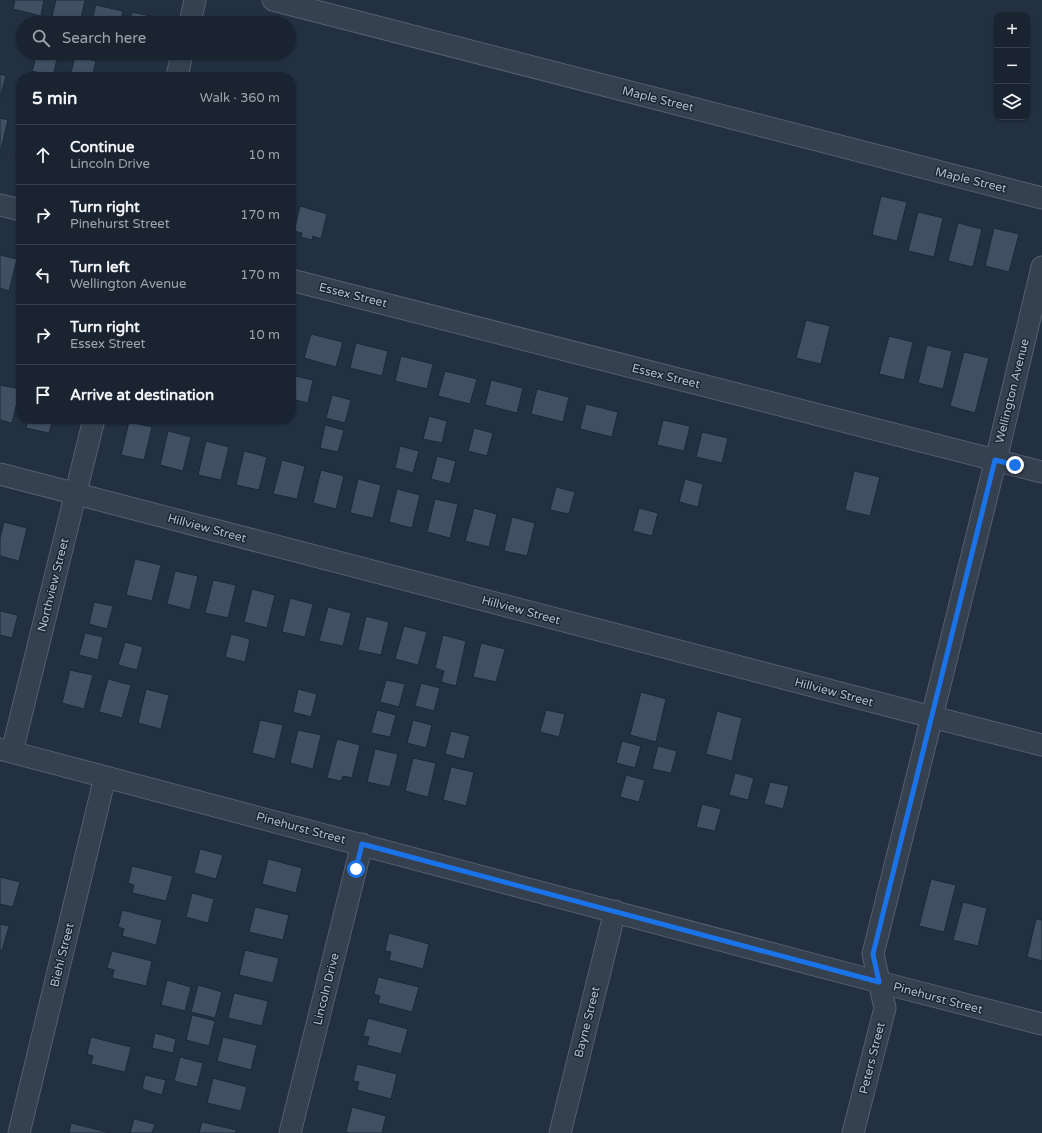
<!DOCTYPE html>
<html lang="en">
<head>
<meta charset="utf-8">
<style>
  body { margin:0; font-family:"Varela Round",sans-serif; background:#232c39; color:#f1f3f6 }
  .controls { position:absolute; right:12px; top:12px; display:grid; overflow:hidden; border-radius:8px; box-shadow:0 1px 3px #0004 }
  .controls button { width:36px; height:36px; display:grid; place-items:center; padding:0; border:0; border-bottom:1px solid #38414d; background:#1a2431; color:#f1f3f6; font:20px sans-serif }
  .stop { position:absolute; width:12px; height:12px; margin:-9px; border:3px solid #1a73e8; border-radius:50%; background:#fff }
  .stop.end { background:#1a73e8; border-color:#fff; box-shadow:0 1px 4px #0008 }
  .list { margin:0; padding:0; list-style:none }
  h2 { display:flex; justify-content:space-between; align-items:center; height:52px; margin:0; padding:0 16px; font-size:17px }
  h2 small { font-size:13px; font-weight:400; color:#9fa4ab }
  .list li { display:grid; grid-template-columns:26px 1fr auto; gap:12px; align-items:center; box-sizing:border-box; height:60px; padding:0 16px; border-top:1px solid #38414d }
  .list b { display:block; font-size:15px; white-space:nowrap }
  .list p { margin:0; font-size:13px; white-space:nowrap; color:#9fa4ab }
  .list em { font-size:13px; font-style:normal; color:#9fa4ab }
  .icon { flex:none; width:22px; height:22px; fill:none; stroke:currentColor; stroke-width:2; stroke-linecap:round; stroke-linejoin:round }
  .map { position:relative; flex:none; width:1042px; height:1133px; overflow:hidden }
  .search { position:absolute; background:#1a2431; box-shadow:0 1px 3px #0004; left:16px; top:16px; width:280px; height:44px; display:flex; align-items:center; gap:10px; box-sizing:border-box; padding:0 14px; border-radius:22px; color:#9fa4ab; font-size:15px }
  .panel { position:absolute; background:#1a2431; box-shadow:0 1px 3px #0004; left:16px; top:72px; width:280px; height:352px; border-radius:16px }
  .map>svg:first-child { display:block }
  .building { fill:#414f63; stroke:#1d2837 }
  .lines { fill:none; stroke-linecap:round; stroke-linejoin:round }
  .minor-casing { stroke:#545f6e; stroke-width:23 }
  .minor { stroke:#364150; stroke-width:21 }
  .route { stroke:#1a73e8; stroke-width:5 }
  .labels { text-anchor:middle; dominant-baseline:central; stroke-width:3; stroke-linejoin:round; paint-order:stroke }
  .street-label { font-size:12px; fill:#b3bccb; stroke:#1b2635 }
</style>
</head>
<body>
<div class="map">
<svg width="1042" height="1133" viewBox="0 0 1042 1133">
  <rect width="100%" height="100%" fill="#223041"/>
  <g class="building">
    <path d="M 15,0 L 44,0 L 41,16 L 13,9 Z"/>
    <path d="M 56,0 L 85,0 L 80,23 L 52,16 Z"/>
    <path d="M 96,5 L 123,11 L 120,23 L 91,23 Z"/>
    <path d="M 132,12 L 160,18 L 159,23 L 130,23 Z"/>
    <path d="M 37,53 L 58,54 L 53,77 L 32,71 Z"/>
    <path d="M 75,56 L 96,61 L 92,77 L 70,77 Z"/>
    <path d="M 0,74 L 6,76 L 0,98 Z"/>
    <path d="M 0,118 L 8,120 L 0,154 Z"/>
    <path d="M 21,134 L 21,159 L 15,158 Z"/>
    <path d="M 881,196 L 907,202 L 897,241 L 872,235 Z"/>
    <path d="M 300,206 L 327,214 L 321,239 L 313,236 L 312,240 L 301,237 L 302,233 L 294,231 Z"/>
    <path d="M 918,212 L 943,218 L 934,257 L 908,251 Z"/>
    <path d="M 958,223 L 982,229 L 973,267 L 948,261 Z"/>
    <path d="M 994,228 L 1019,234 L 1009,272 L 985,266 Z"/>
    <path d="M 0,255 L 17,259 L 9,291 L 0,288 Z"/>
    <path d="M 806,320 L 830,326 L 821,364 L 796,358 Z"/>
    <path d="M 311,334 L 343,342 L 336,367 L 304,358 Z"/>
    <path d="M 889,336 L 913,342 L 904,380 L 879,374 Z"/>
    <path d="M 356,343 L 388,351 L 382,376 L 350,368 Z"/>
    <path d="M 927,345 L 952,351 L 943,389 L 918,383 Z"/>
    <path d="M 964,352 L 989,358 L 975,413 L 950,406 Z"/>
    <path d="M 401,356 L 433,364 L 427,389 L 395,381 Z"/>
    <path d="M 445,371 L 477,379 L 470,404 L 438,396 Z"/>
    <path d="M 295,376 L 313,380 L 308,403 L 291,399 L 291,390 Z"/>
    <path d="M 491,380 L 523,388 L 517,413 L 485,405 Z"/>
    <path d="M 0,385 L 20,389 L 12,423 L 0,420 Z"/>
    <path d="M 537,389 L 569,397 L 563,422 L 531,414 Z"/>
    <path d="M 332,395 L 351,400 L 345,423 L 326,418 Z"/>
    <path d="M 586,404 L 618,412 L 612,437 L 580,429 Z"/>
    <path d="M 429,416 L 447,421 L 442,443 L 423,439 Z"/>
    <path d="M 28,419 L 53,419 L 49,433 L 26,428 Z"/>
    <path d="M 663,420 L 690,426 L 684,451 L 657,445 Z"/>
    <path d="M 129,422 L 152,427 L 144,460 L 121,455 Z"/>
    <path d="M 325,425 L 344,430 L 338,452 L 320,448 Z"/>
    <path d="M 474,428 L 493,433 L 487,456 L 468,451 Z"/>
    <path d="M 168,431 L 191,437 L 183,471 L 160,465 Z"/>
    <path d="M 702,432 L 728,438 L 722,463 L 696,457 Z"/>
    <path d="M 206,441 L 229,447 L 221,480 L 198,475 Z"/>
    <path d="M 400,446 L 419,451 L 413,473 L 395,468 Z"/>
    <path d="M 244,451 L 267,457 L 259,490 L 236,485 Z"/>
    <path d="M 437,456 L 456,461 L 450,484 L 431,479 Z"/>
    <path d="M 282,460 L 305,466 L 297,499 L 273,494 Z"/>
    <path d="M 321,470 L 344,476 L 336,509 L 313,503 Z"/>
    <path d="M 854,471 L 880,477 L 870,516 L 845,510 Z"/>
    <path d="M 358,479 L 381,485 L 373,518 L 350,513 Z"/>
    <path d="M 685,479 L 703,484 L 698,507 L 679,502 Z"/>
    <path d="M 556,487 L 575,492 L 569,514 L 550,510 Z"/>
    <path d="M 397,489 L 420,495 L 412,528 L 389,522 Z"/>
    <path d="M 435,499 L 458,504 L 450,538 L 427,532 Z"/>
    <path d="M 474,508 L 497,514 L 489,547 L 465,541 Z"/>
    <path d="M 639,508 L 658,513 L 652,536 L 633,531 Z"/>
    <path d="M 512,517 L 535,523 L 527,556 L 504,551 Z"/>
    <path d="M 4,522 L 27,528 L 19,561 L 0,556 L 0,538 Z"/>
    <path d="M 135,559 L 161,565 L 152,601 L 126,595 Z"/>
    <path d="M 175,571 L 198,576 L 190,610 L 167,604 Z"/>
    <path d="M 213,580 L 236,585 L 228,618 L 205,613 Z"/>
    <path d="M 252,589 L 275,595 L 267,628 L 244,622 Z"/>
    <path d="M 290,598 L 313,604 L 305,637 L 282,632 Z"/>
    <path d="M 94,602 L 113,606 L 107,629 L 89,624 Z"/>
    <path d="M 328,607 L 351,613 L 343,646 L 319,641 Z"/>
    <path d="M 0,611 L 18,615 L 12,638 L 0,635 Z"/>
    <path d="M 366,616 L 389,622 L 381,655 L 358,650 Z"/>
    <path d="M 404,626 L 427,632 L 418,665 L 395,659 Z"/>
    <path d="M 85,633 L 103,637 L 98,660 L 79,655 Z"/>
    <path d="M 231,634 L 250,639 L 245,662 L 225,657 Z"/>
    <path d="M 443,635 L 466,641 L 456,686 L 441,682 L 444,671 L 435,668 Z"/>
    <path d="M 125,642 L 143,647 L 137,670 L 118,665 Z"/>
    <path d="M 481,643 L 505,649 L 496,682 L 473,677 Z"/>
    <path d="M 70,670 L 93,675 L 84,709 L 62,703 Z"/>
    <path d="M 108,679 L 131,685 L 122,718 L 99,712 Z"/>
    <path d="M 386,680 L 405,684 L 399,707 L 380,702 Z"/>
    <path d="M 421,683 L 440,688 L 434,711 L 415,706 Z"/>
    <path d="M 146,689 L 169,695 L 161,729 L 138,723 Z"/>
    <path d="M 298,689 L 317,694 L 311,717 L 293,712 Z"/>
    <path d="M 641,692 L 666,699 L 656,742 L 630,735 Z"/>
    <path d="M 377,710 L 396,715 L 390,737 L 371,733 Z"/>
    <path d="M 546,710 L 565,714 L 559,737 L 540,732 Z"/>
    <path d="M 717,711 L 742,718 L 732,761 L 706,754 Z"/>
    <path d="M 260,720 L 283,725 L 275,759 L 252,753 Z"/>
    <path d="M 413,720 L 432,725 L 426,748 L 407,743 Z"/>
    <path d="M 298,730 L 321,735 L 313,769 L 290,763 Z"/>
    <path d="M 451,731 L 470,736 L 464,759 L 445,754 Z"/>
    <path d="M 337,739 L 360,745 L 352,778 L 343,776 L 341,781 L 327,778 Z"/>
    <path d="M 622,741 L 641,746 L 635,768 L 616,763 Z"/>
    <path d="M 658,746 L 677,751 L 671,773 L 652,769 Z"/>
    <path d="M 375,749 L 398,754 L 390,787 L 367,782 Z"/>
    <path d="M 413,758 L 436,763 L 428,797 L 405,791 Z"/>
    <path d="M 451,767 L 474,772 L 466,806 L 443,800 Z"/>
    <path d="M 735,773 L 754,778 L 748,800 L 729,795 Z"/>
    <path d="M 626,775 L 645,780 L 639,802 L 620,797 Z"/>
    <path d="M 770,782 L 789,786 L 783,809 L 764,804 Z"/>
    <path d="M 702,804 L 721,809 L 715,831 L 696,827 Z"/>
    <path d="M 200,849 L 223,855 L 216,879 L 194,873 Z"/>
    <path d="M 268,859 L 302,868 L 296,893 L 262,884 Z"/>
    <path d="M 132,866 L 173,876 L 166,901 L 132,893 L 134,885 L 128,883 Z"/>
    <path d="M 0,877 L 20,882 L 13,907 L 0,904 Z"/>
    <path d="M 931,879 L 956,885 L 944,932 L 919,926 Z"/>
    <path d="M 192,893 L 214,899 L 208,923 L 186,917 Z"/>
    <path d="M 963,902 L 987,908 L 978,946 L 953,940 Z"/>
    <path d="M 255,907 L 289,915 L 283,940 L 249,932 Z"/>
    <path d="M 122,910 L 162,920 L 156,945 L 122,936 L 124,929 L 118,927 Z"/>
    <path d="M 1036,919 L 1042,920 L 1042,961 L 1027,957 Z"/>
    <path d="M 0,924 L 9,926 L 2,951 L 0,950 Z"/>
    <path d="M 389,933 L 429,944 L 423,969 L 389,960 L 391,952 L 385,951 Z"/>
    <path d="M 245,950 L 279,958 L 273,983 L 239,975 Z"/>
    <path d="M 112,951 L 152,961 L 146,986 L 112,978 L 114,970 L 107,968 Z"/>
    <path d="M 378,977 L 419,987 L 412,1012 L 378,1003 L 380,996 L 374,994 Z"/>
    <path d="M 167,980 L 191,987 L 185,1011 L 161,1005 Z"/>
    <path d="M 198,985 L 222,992 L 215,1018 L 191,1012 Z"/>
    <path d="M 234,993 L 268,1001 L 262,1026 L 228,1018 Z"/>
    <path d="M 192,1015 L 215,1021 L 209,1046 L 186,1040 Z"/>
    <path d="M 368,1018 L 408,1029 L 401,1054 L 367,1045 L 369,1037 L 363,1036 Z"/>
    <path d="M 155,1033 L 176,1039 L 173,1053 L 152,1048 Z"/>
    <path d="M 91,1037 L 131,1047 L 125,1072 L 91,1064 L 93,1056 L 87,1054 Z"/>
    <path d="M 223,1037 L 257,1045 L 251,1070 L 217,1061 Z"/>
    <path d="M 180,1057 L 203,1063 L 197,1087 L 174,1081 Z"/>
    <path d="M 357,1064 L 397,1074 L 391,1099 L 357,1090 L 359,1082 L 353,1081 Z"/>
    <path d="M 145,1075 L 166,1080 L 162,1095 L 142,1089 Z"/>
    <path d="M 213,1078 L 247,1087 L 241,1111 L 207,1103 Z"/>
    <path d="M 352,1107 L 386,1116 L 382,1133 L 350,1133 L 346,1132 Z"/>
    <path d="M 134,1119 L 155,1124 L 152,1133 L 130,1133 Z"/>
    <path d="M 202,1122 L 236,1130 L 236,1133 L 199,1133 Z"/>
    <path d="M 71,1123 L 110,1133 L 69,1133 Z"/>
  </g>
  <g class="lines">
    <defs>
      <g id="minor">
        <path d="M 273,0 L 1042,198"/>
        <path d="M 190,23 L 195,0"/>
        <path d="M 177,77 L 182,53"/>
        <path d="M 0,205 L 21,210"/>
        <path d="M 291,280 L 1042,472"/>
        <path d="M 0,474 L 932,717 L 1042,745"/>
        <path d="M 0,749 L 879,982 L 1042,1024"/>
        <path d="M 12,752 L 94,419"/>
        <path d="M 19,1133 L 105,777"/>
        <path d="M 290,1133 L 362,844"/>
        <path d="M 560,1133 L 615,911"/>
        <path d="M 853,1133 L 885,1008 L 873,954 L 1001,439 L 1042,267"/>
      </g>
    </defs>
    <use href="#minor" class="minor-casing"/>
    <use href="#minor" class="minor"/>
  </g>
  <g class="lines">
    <path class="route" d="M 356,869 L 362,844 L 879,982 L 873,954 L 995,460 L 1015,465"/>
  </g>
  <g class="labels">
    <g class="street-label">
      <text transform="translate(658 99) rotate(14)">Maple Street</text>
      <text transform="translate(971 180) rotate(14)">Maple Street</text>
      <text transform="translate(353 295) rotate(14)">Essex Street</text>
      <text transform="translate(666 376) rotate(14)">Essex Street</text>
      <text transform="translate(1012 391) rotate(-76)">Wellington Avenue</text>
      <text transform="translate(207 528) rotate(15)">Hillview Street</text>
      <text transform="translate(53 585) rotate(-76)">Northview Street</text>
      <text transform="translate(521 610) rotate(15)">Hillview Street</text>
      <text transform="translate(834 692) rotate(15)">Hillview Street</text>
      <text transform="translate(301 828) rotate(15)">Pinehurst Street</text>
      <text transform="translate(62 955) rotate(-76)">Biehl Street</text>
      <text transform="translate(326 989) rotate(-76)">Lincoln Drive</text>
      <text transform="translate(938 998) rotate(15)">Pinehurst Street</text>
      <text transform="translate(587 1022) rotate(-76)">Bayne Street</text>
      <text transform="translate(872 1058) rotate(-76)">Peters Street</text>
    </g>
  </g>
</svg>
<div class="controls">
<button>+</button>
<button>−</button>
<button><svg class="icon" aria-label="layers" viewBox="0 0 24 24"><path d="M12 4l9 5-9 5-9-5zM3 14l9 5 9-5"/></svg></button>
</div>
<div class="stop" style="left:356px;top:869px"></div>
<div class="stop end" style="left:1015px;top:465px"></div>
<div class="search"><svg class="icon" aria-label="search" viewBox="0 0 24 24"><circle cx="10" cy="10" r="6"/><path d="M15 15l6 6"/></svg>Search here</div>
<section class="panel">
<h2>5 min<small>Walk · 360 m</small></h2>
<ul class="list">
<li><svg class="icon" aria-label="ahead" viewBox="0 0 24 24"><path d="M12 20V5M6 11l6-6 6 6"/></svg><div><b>Continue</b><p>Lincoln Drive</p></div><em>10 m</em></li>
<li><svg class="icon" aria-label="right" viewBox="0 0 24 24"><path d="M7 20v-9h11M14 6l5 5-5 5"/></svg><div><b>Turn right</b><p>Pinehurst Street</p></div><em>170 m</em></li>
<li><svg class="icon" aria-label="left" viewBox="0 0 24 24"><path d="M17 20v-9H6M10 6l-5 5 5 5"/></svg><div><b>Turn left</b><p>Wellington Avenue</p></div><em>170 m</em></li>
<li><svg class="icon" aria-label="right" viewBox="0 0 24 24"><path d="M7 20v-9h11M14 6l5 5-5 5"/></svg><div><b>Turn right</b><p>Essex Street</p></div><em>10 m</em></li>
<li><svg class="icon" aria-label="arrive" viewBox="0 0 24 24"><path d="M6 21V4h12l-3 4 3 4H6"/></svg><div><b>Arrive at destination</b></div></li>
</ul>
</section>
</div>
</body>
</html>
